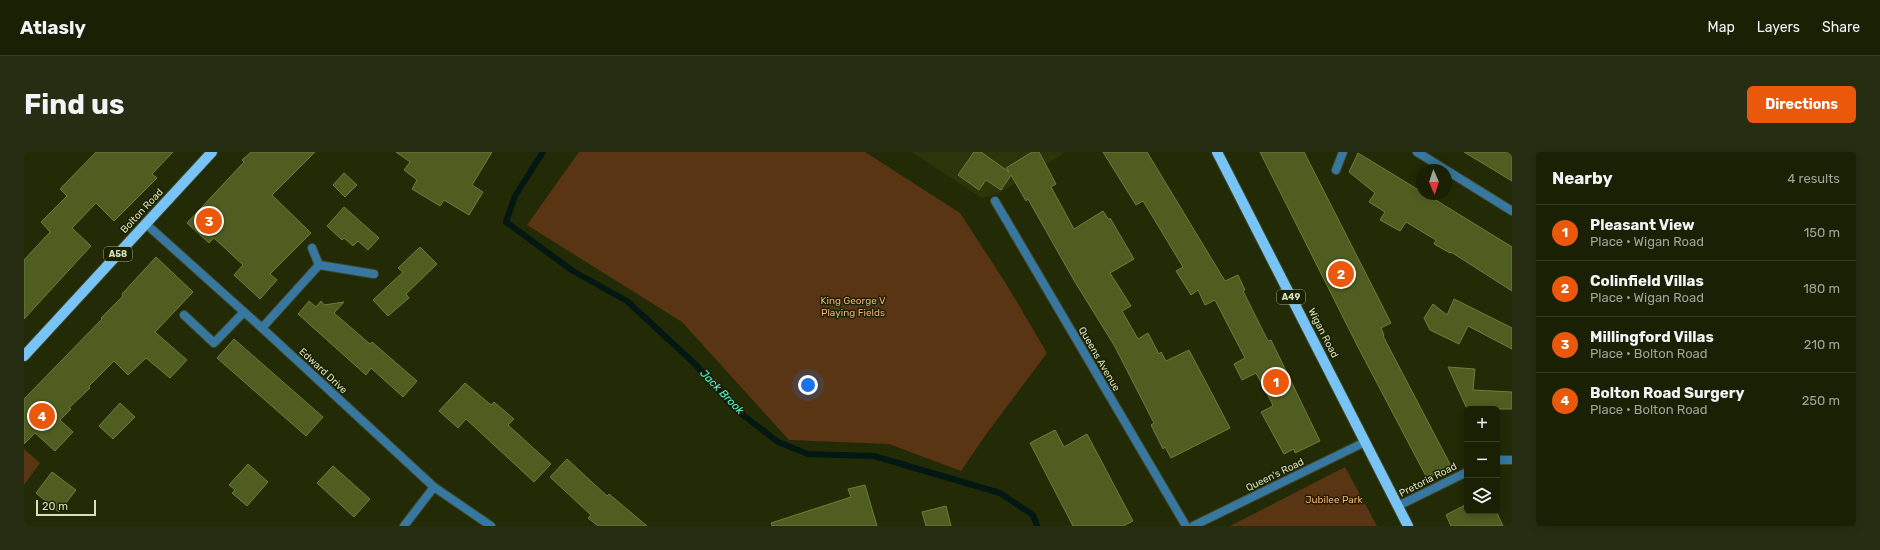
<!DOCTYPE html>
<html lang="en">
<head>
<meta charset="utf-8">
<style>
  body { margin:0; font-family:Rubik,sans-serif; background:#272d13; color:#f1f3f6 }
  .controls { position:absolute; right:12px; bottom:12px; display:grid; overflow:hidden; border-radius:6px; box-shadow:0 2px 10px #0003 }
  .controls button { width:36px; height:36px; display:grid; place-items:center; padding:0; border:0; border-bottom:1px solid #383e26; background:#1a2004; color:#f1f3f6; font:20px sans-serif }
  .compass { position:absolute; left:1392px; top:12px; width:36px; height:36px; border-radius:50%; background:#1a2004; box-shadow:0 2px 10px #0003; rotate:177deg }
  .scale { position:absolute; left:12px; bottom:10px; width:60px; box-sizing:border-box; padding-left:4px; border:2px solid #d8e1bf; border-top:0; font-size:11px; line-height:14px; white-space:nowrap; color:#d8e1bf; -webkit-text-stroke:3px #1a2000; paint-order:stroke }
  .you { position:absolute; left:784px; top:233px; width:14px; height:14px; margin:-10px; border:3px solid #fff; border-radius:50%; background:#1a73e8; box-shadow:0 0 0 6px #1a73e833 }
  .badge { display:grid; place-items:center; width:26px; height:26px; border-radius:50%; background:#ea580c; color:#fff; font-size:13px; font-weight:700 }
  .pin { position:absolute; translate:-50% -50%; border:2px solid #fff; box-shadow:0 1px 4px #0006 }
  .list { margin:0; padding:0; list-style:none }
  h2 { display:flex; justify-content:space-between; align-items:center; height:52px; margin:0; padding:0 16px; font-size:17px }
  h2 small { font-size:13px; font-weight:400; color:#9fa39a }
  .list li { display:grid; grid-template-columns:26px 1fr auto; gap:12px; align-items:center; box-sizing:border-box; height:56px; padding:0 16px; border-top:1px solid #383e26 }
  .list b { display:block; font-size:15px; white-space:nowrap }
  .list p { margin:0; font-size:13px; white-space:nowrap; color:#9fa39a }
  .list em { font-size:13px; font-style:normal; color:#9fa39a }
  .icon { flex:none; width:22px; height:22px; fill:none; stroke:currentColor; stroke-width:2; stroke-linecap:round; stroke-linejoin:round }
  .map { position:relative; flex:none; width:1488px; height:374px; overflow:hidden; border-radius:6px }
  header { display:flex; align-items:center; gap:24px; box-sizing:border-box; height:56px; padding:0 20px; background:#1a2004; border-bottom:1px solid #383e26 }
  header strong { font-size:19px }
  nav { display:flex; gap:22px; margin-inline-start:auto; font-size:14px }
  .intro { display:flex; align-items:center; justify-content:space-between; box-sizing:border-box; height:96px; padding:0 24px }
  h1 { margin:0; font-size:28px }
  .button { padding:10px 18px; border-radius:6px; background:#ea580c; color:#fff; font-size:14px; font-weight:700 }
  main { display:flex; gap:24px; padding:0 24px }
  aside { flex:1; background:#1a2004; border-radius:6px; box-shadow:0 2px 10px #0003 }
  .map>svg:first-child { display:block }
  .built { fill:#2c340a }
  .green { fill:#593514 }
  .lines { fill:none; stroke-linecap:round; stroke-linejoin:round }
  .stream { stroke:#031713; stroke-width:6 }
  .building { fill:#505d20; stroke:#6e7d3a }
  .street-casing { stroke:#404724; stroke-width:10 }
  .primary-casing { stroke:#404724; stroke-width:12 }
  .street { stroke:#3777a0; stroke-width:8 }
  .primary { stroke:#79c4f7; stroke-width:10 }
  .labels { text-anchor:middle; dominant-baseline:central; stroke-width:3; stroke-linejoin:round; paint-order:stroke }
  .shield { fill:#1a2000; stroke:#9fa786; stroke-width:1 }
  .shield-label { font-size:9px; font-weight:bold; fill:#d8e1bf }
  .street-label { font-size:10px; fill:#d8e1bf; stroke:#1a2000 }
  .park-label { font-size:10px; fill:#f2b079; stroke:#1a2000 }
  .water-label { font-size:11px; font-style:italic; fill:#54f8de; stroke:#1a2000 }
</style>
</head>
<body>
<header>
<strong>Atlasly</strong>
<nav><a>Map</a><a>Layers</a><a>Share</a></nav>
</header>
<div class="intro"><h1>Find us</h1><a class="button">Directions</a></div>
<main>
<div class="map">
<svg width="1488" height="374" viewBox="0 0 1488 374">
  <rect width="100%" height="100%" fill="#232a06"/>
  <path class="built" d="M 887,0 L 1042,0 L 976,41 L 958,46 Z"/>
  <g class="green">
    <path d="M 555,0 L 841,0 L 936,61 L 981,130 L 1023,201 L 963,281 L 937,319 L 865,292 L 765,288 L 658,170 L 503,73 Z"/>
    <path d="M 0,297 L 16,311 L 0,333 Z"/>
    <path d="M 1321,315 L 1353,374 L 1206,374 Z"/>
  </g>
  <g class="lines">
    <path class="stream" d="M 519,0 L 491,44 L 482,70 L 549,119 L 603,149 L 672,213 L 710,256 L 754,290 L 784,302 L 850,304 L 976,341 L 1009,363 L 1013,374"/>
  </g>
  <g class="building">
    <path d="M 72,0 L 149,0 L 128,22 L 133,26 L 90,69 L 72,51 L 48,76 L 67,94 L 0,167 L 0,108 L 26,80 L 17,70 L 43,44 L 36,37 Z"/>
    <path d="M 227,0 L 291,0 L 248,43 L 287,81 L 246,122 L 253,128 L 236,147 L 210,123 L 219,113 L 190,86 L 185,91 L 163,71 L 220,10 L 218,8 Z"/>
    <path d="M 372,0 L 468,0 L 448,33 L 459,40 L 445,63 L 420,48 L 416,54 L 388,37 L 393,28 L 380,18 L 386,10 Z"/>
    <path d="M 950,0 L 957,0 L 985,20 L 982,16 L 1008,0 L 1015,0 L 1032,32 L 1027,35 L 1050,77 L 1079,59 L 1085,68 L 1086,66 L 1110,107 L 1086,121 L 1107,154 L 1098,159 L 1114,187 L 1124,181 L 1135,202 L 1137,200 L 1142,209 L 1165,198 L 1206,276 L 1147,306 L 1141,295 L 1139,297 L 1127,273 L 1130,271 L 1090,193 L 1051,130 L 1004,47 L 1002,49 L 987,23 L 977,38 L 962,28 L 955,38 L 934,23 Z"/>
    <path d="M 1079,0 L 1123,0 L 1201,129 L 1214,123 L 1221,138 L 1219,139 L 1244,189 L 1247,188 L 1296,289 L 1271,301 L 1270,297 L 1260,302 L 1237,260 L 1249,254 L 1248,251 L 1232,221 L 1218,228 L 1210,212 L 1221,206 L 1191,148 L 1181,153 L 1174,138 L 1167,143 L 1152,119 L 1159,115 L 1130,67 L 1119,49 L 1112,53 Z"/>
    <path d="M 1236,0 L 1280,0 L 1367,171 L 1357,176 L 1360,183 L 1359,184 L 1427,314 L 1403,326 L 1334,195 Z"/>
    <path d="M 1440,0 L 1488,0 L 1488,29 Z"/>
    <path d="M 1334,1 L 1398,40 L 1398,42 L 1402,42 L 1488,95 L 1488,139 L 1427,100 L 1426,101 L 1410,92 L 1412,88 L 1382,70 L 1376,79 L 1356,68 L 1361,60 L 1345,50 L 1351,41 L 1325,20 Z"/>
    <path d="M 320,21 L 333,33 L 321,45 L 309,33 Z"/>
    <path d="M 320,55 L 355,86 L 344,98 L 334,89 L 329,94 L 320,86 L 318,88 L 303,74 Z"/>
    <path d="M 396,95 L 413,112 L 382,142 L 385,146 L 364,164 L 349,148 L 379,120 L 374,116 Z"/>
    <path d="M 132,105 L 169,140 L 131,180 L 163,208 L 146,226 L 122,206 L 104,223 L 90,209 L 65,234 L 66,236 L 45,256 L 47,257 L 36,268 L 49,280 L 31,299 L 11,281 L 0,292 L 0,247 L 78,167 L 77,166 L 99,144 L 98,142 Z"/>
    <path d="M 1430,147 L 1488,176 L 1488,197 L 1444,174 L 1435,192 L 1406,178 L 1400,166 L 1409,152 L 1423,163 Z"/>
    <path d="M 285,149 L 292,155 L 297,149 L 300,153 L 320,150 L 310,161 L 346,192 L 348,190 L 393,229 L 379,245 L 347,216 L 342,223 L 274,162 Z"/>
    <path d="M 210,187 L 299,265 L 282,284 L 193,206 Z"/>
    <path d="M 1424,215 L 1451,217 L 1449,238 L 1488,240 L 1488,257 L 1443,257 Z"/>
    <path d="M 441,231 L 467,253 L 470,250 L 490,267 L 484,273 L 527,312 L 510,330 L 442,267 L 434,276 L 415,259 Z"/>
    <path d="M 96,251 L 111,265 L 89,287 L 75,274 Z"/>
    <path d="M 1031,278 L 1040,295 L 1063,282 L 1109,369 L 1099,374 L 1049,374 L 1006,291 Z"/>
    <path d="M 543,307 L 583,344 L 585,342 L 623,374 L 574,374 L 564,366 L 567,363 L 526,325 Z"/>
    <path d="M 224,312 L 244,330 L 223,354 L 208,341 L 211,338 L 205,333 Z"/>
    <path d="M 309,314 L 346,347 L 330,365 L 293,331 Z"/>
    <path d="M 28,320 L 52,338 L 35,360 L 12,341 Z"/>
    <path d="M 841,333 L 853,374 L 748,374 L 747,371 L 827,345 L 824,337 Z"/>
    <path d="M 1443,352 L 1443,359 L 1472,359 L 1479,374 L 1427,374 L 1422,363 Z"/>
    <path d="M 922,354 L 927,374 L 902,374 L 898,360 Z"/>
  </g>
  <g class="lines">
    <defs>
      <g id="street">
        <path d="M 1393,0 L 1488,59"/>
        <path d="M 1312,18 L 1319,0"/>
        <path d="M 971,49 L 1162,374"/>
        <path d="M 122,72 L 238,176 L 410,335 L 467,374"/>
        <path d="M 288,96 L 295,113"/>
        <path d="M 160,163 L 190,191 L 220,160"/>
        <path d="M 238,176 L 295,113 L 350,122"/>
        <path d="M 1473,308 L 1488,308"/>
        <path d="M 1374,354 L 1443,320"/>
        <path d="M 380,374 L 410,335"/>
        <path d="M 1169,374 L 1341,290"/>
      </g>
      <g id="primary">
        <path d="M 1193,0 L 1384,374"/>
        <path d="M 0,204 L 188,0"/>
      </g>
    </defs>
    <use href="#street" class="street-casing"/>
    <use href="#primary" class="primary-casing"/>
    <use href="#street" class="street"/>
    <use href="#primary" class="primary"/>
  </g>
  <g class="labels">
    <g class="shield">
      <rect x="80" y="95" width="28" height="14" rx="3"/>
      <rect x="1253" y="138" width="28" height="14" rx="3"/>
    </g>
    <g class="shield-label">
      <text x="94" y="102">A58</text>
      <text x="1267" y="145">A49</text>
    </g>
    <g class="street-label">
      <text transform="translate(118 59) rotate(-47)">Bolton Road</text>
      <text transform="translate(1299 181) rotate(63)">Wigan Road</text>
      <text transform="translate(1075 207) rotate(60)">Queens Avenue</text>
      <text transform="translate(299 219) rotate(43)">Edward Drive</text>
      <text transform="translate(1251 323) rotate(-26)">Queen's Road</text>
      <text transform="translate(1404 328) rotate(-27)">Pretoria Road</text>
    </g>
    <g class="park-label">
      <text x="829" y="149">King George V<tspan x="829" dy="12">Playing Fields</tspan></text>
      <text x="1310" y="348">Jubilee Park</text>
    </g>
    <g class="water-label">
      <text transform="translate(698 240) rotate(46)">Jack Brook</text>
    </g>
  </g>
</svg>
<div class="controls">
<button>+</button>
<button>−</button>
<button><svg class="icon" aria-label="layers" viewBox="0 0 24 24"><path d="M12 4l9 5-9 5-9-5zM3 14l9 5 9-5"/></svg></button>
</div>
<svg class="compass" viewBox="-18 -18 36 36"><path d="M0-13l5 13h-10z" fill="#e53935"/><path d="M0 13l5-13h-10z" fill="#9fa39a"/></svg>
<div class="scale">20 m</div>
<div class="you"></div>
<div class="pin badge" style="left:1252px;top:230px">1</div>
<div class="pin badge" style="left:1317px;top:122px">2</div>
<div class="pin badge" style="left:185px;top:69px">3</div>
<div class="pin badge" style="left:18px;top:264px">4</div>
</div>
<aside>
<h2>Nearby<small>4 results</small></h2>
<ul class="list">
<li><span class="badge">1</span><div><b>Pleasant View</b><p>Place · Wigan Road</p></div><em>150 m</em></li>
<li><span class="badge">2</span><div><b>Colinfield Villas</b><p>Place · Wigan Road</p></div><em>180 m</em></li>
<li><span class="badge">3</span><div><b>Millingford Villas</b><p>Place · Bolton Road</p></div><em>210 m</em></li>
<li><span class="badge">4</span><div><b>Bolton Road Surgery</b><p>Place · Bolton Road</p></div><em>250 m</em></li>
</ul>
</aside>
</main>
</body>
</html>
